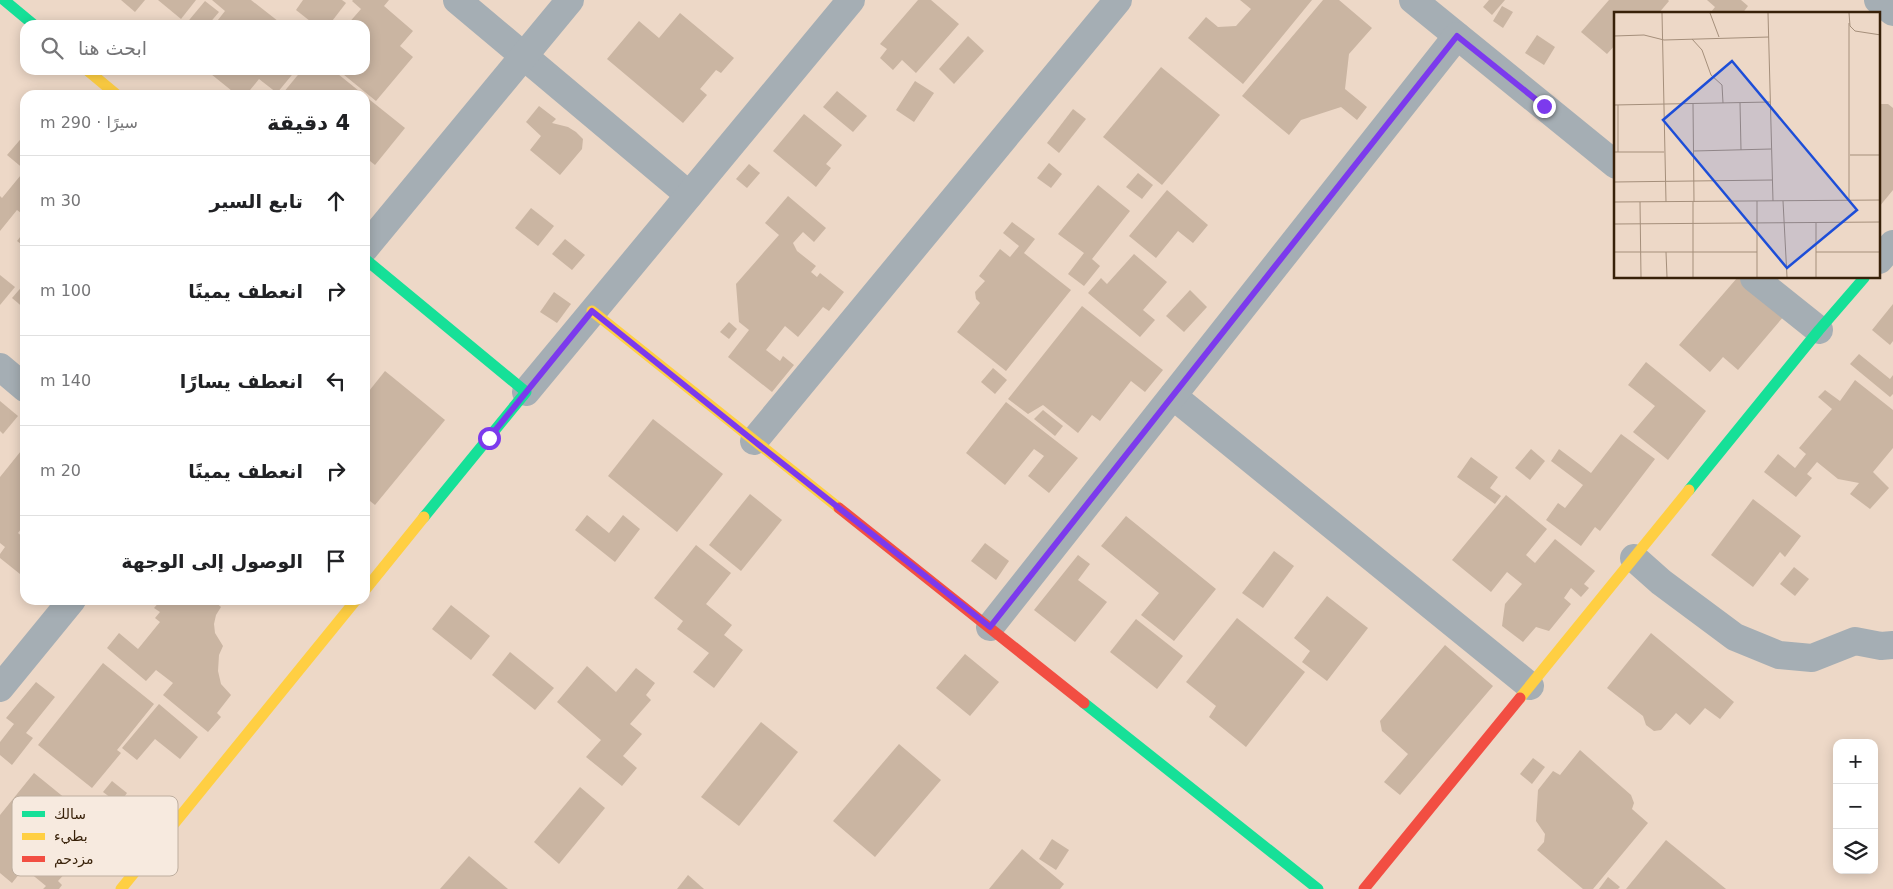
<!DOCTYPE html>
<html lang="ar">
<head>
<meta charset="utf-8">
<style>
  body { margin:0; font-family:"DejaVu Sans","Noto Naskh Arabic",sans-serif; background:#f2f2f2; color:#202124; direction:rtl }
  .controls { position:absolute; right:15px; bottom:15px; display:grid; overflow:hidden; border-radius:10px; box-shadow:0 2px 12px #0003 }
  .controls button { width:45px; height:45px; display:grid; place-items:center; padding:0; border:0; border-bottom:1px solid #e0e0e0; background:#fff; color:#202124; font:25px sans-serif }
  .stop { position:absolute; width:15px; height:15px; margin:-11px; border:4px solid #7c3aed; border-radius:50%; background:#fff }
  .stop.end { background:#7c3aed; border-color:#fff; box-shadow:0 1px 5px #0008 }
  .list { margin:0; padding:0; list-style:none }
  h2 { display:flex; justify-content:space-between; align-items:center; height:65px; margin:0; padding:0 20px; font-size:21px }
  h2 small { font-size:16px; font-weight:400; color:#757577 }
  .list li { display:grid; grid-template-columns:32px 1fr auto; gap:15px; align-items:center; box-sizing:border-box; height:90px; padding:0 20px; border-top:1px solid #e0e0e0 }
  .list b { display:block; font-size:19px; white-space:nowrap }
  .list em { font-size:16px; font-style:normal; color:#757577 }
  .icon { flex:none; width:28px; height:28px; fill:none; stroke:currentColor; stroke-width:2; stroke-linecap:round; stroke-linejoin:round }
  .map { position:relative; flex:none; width:1893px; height:889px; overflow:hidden; direction:ltr }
  .search { position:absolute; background:#fff; box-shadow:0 2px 12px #0003; left:20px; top:20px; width:350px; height:55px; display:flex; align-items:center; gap:12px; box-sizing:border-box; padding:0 18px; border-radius:15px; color:#757577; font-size:19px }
  .panel { position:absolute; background:#fff; box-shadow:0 2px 12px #0003; left:20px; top:90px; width:350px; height:515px; border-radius:15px; direction:rtl }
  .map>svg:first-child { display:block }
  .building { fill:#cab5a2 }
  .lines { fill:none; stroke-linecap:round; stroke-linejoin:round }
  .street { stroke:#a5aeb4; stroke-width:28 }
  .fast { stroke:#16e098; stroke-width:11 }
  .slow { stroke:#ffcf43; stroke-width:11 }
  .jam { stroke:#f24e42; stroke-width:11 }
  .route { stroke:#7c3aed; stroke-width:6 }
  .inset-road { fill:none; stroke:#a58f7b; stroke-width:1 }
  .view { fill:#1d4ed8; fill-opacity:0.15; stroke:#1d4ed8; stroke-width:2.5 }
  .inset-edge { fill:none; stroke:#382109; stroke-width:2.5 }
  .key { fill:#f7eadf; stroke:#beae9f; stroke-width:1 }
  .key-label { font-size:14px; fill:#382109 }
</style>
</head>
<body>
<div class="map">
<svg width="1893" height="889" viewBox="0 0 1893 889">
  <rect width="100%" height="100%" fill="#edd8c7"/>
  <g class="building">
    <path d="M 121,0 L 145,0 L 135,12 Z"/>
    <path d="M 158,0 L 196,0 L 181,19 Z"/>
    <path d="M 212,0 L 251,0 L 283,25 L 214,25 L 225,11 Z"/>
    <path d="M 303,0 L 342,0 L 346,3 L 329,25 L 315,25 L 296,10 Z"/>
    <path d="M 353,0 L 389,0 L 384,6 L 413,31 L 400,46 L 413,57 L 376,101 L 338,70 L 365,70 L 365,25 L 347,25 L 361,9 L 352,1 Z"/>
    <path d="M 918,0 L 931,0 L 959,24 L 916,73 L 902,60 L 893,70 L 880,58 L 887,49 L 880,44 Z"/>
    <path d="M 1240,0 L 1312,0 L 1243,84 L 1188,38 L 1206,17 L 1218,27 L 1236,26 L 1251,9 Z"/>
    <path d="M 1323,0 L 1339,0 L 1372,28 L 1349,54 L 1345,89 L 1367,107 L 1357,120 L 1341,107 L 1301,120 L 1289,135 L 1242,96 Z"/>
    <path d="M 1489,0 L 1505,0 L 1492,15 L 1483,7 Z"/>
    <path d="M 1609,0 L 1668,0 L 1669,1 L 1658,14 L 1616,14 L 1616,44 L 1607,54 L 1581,32 Z"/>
    <path d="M 1707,0 L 1741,0 L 1748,6 L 1742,14 L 1713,14 L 1711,12 L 1715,7 Z"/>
    <path d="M 205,1 L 219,12 L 208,25 L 185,25 Z"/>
    <path d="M 1502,6 L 1513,12 L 1503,28 L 1493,21 Z"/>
    <path d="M 680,13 L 734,58 L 721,73 L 716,70 L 700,89 L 707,95 L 683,123 L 607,59 L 639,21 L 659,38 Z"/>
    <path d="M 1537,35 L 1555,47 L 1544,65 L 1525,53 Z"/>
    <path d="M 968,36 L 984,51 L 954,84 L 939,69 Z"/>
    <path d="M 1161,67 L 1220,115 L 1162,185 L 1103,137 Z"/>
    <path d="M 206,70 L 296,70 L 277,93 L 259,79 L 246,95 L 237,95 Z"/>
    <path d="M 302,70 L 333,70 L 364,95 L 285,95 L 283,93 Z"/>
    <path d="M 915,81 L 934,93 L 914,122 L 896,110 Z"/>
    <path d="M 837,91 L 867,116 L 853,132 L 823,107 Z"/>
    <path d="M 365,96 L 405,128 L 375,165 L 365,157 Z"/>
    <path d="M 1879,104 L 1888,104 L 1893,108 L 1893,190 L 1879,207 Z"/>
    <path d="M 539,106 L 556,119 L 552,123 L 568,127 L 576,132 L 583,139 L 582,149 L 560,175 L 530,150 L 541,136 L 526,122 Z"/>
    <path d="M 1073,109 L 1086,119 L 1059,153 L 1047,143 Z"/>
    <path d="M 804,114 L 842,145 L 826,164 L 831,168 L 816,187 L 773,151 Z"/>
    <path d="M 25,134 L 25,170 L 7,155 Z"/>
    <path d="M 1049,163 L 1062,174 L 1051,188 L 1037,178 Z"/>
    <path d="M 749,164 L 760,173 L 747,188 L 736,179 Z"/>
    <path d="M 25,170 L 25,216 L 17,210 L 0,231 L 0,196 L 2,198 Z"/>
    <path d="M 1138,173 L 1153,185 L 1142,199 L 1126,187 Z"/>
    <path d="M 1098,185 L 1130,211 L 1092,259 L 1100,266 L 1084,286 L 1068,274 L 1084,253 L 1058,234 Z"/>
    <path d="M 1167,190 L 1208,225 L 1193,243 L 1178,231 L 1156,258 L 1129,236 Z"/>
    <path d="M 788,196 L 826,228 L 814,242 L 803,232 L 793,243 L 797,251 L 816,266 L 811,272 L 817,277 L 820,273 L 844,292 L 829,311 L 823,307 L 798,337 L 785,326 L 766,350 L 780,361 L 783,356 L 794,365 L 772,392 L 728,357 L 749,330 L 739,322 L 736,284 L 779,235 L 765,223 Z"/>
    <path d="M 531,208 L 554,226 L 538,246 L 515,228 Z"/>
    <path d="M 1012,222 L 1035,239 L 1024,253 L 1071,290 L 1006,371 L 957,332 L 980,303 L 976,299 L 975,292 L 985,281 L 979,276 L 1000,249 L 1010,257 L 1019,246 L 1003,233 Z"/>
    <path d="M 25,231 L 25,247 L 17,241 Z"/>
    <path d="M 565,239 L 585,255 L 572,270 L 552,254 Z"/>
    <path d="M 1134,254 L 1167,282 L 1143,310 L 1155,320 L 1140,337 L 1088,293 L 1101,278 L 1107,284 Z"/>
    <path d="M 0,275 L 15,287 L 0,305 Z"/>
    <path d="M 1737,278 L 1740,278 L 1784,316 L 1738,370 L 1723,357 L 1710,372 L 1679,345 Z"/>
    <path d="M 25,283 L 25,309 L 12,298 Z"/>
    <path d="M 1190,290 L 1207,307 L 1184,332 L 1166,316 Z"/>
    <path d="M 554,292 L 571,304 L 557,323 L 540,312 Z"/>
    <path d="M 1893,304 L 1893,341 L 1890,345 L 1872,330 Z"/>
    <path d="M 1082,306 L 1163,370 L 1145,392 L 1131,381 L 1100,421 L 1092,415 L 1078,433 L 1043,405 L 1028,414 L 1008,399 Z"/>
    <path d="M 729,322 L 737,329 L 729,339 L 720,332 Z"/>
    <path d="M 1859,354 L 1890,379 L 1893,375 L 1893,394 L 1890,397 L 1850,364 Z"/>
    <path d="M 1646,362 L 1706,411 L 1668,460 L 1633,432 L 1655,406 L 1628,385 Z"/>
    <path d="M 993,368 L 1007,380 L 995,394 L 981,382 Z"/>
    <path d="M 385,371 L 445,420 L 375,505 L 365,497 L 365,396 Z"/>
    <path d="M 1855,380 L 1893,410 L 1893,448 L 1873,472 L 1889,488 L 1870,509 L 1850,494 L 1859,483 L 1838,479 L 1817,462 L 1807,474 L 1812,478 L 1796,497 L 1764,472 L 1778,454 L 1795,468 L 1806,454 L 1799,448 L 1832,409 L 1818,397 L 1825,390 L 1840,401 Z"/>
    <path d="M 0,401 L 18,416 L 3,434 L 0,431 Z"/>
    <path d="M 1006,402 L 1078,458 L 1049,493 L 1028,476 L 1044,456 L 1034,449 L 1005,485 L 966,453 Z"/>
    <path d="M 1043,410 L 1063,426 L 1055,436 L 1034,419 Z"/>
    <path d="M 653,419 L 723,474 L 677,532 L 608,476 Z"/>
    <path d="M 1621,434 L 1655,459 L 1600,531 L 1595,527 L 1581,546 L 1546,520 L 1558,503 L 1565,508 L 1583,485 L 1551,461 L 1559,449 L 1591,473 Z"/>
    <path d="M 25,446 L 25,524 L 18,533 L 25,539 L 25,578 L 0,558 L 0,554 L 5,547 L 0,543 L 0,477 Z"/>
    <path d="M 1531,449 L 1545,461 L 1530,480 L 1515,468 Z"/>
    <path d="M 1471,457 L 1498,477 L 1490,488 L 1501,496 L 1495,504 L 1457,477 Z"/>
    <path d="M 750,494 L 782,520 L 741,571 L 709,545 Z"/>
    <path d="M 1506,495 L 1547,529 L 1526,555 L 1535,563 L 1555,539 L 1595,571 L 1584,584 L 1589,588 L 1581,597 L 1571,588 L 1564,598 L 1571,604 L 1549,631 L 1536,627 L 1523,642 L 1502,626 L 1505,604 L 1522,584 L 1507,572 L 1491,592 L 1452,560 Z"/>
    <path d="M 1753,499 L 1801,536 L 1785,557 L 1780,552 L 1753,587 L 1711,555 Z"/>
    <path d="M 587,515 L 609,533 L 623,515 L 640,529 L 615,562 L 575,530 Z"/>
    <path d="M 1126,516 L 1216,589 L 1174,641 L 1141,615 L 1159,593 L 1101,546 Z"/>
    <path d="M 985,543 L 1009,561 L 996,580 L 971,561 Z"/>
    <path d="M 696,545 L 731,573 L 706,604 L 732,625 L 724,635 L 743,650 L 714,688 L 693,672 L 709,653 L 677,629 L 683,621 L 654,598 Z"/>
    <path d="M 1274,551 L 1294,566 L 1263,608 L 1242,593 Z"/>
    <path d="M 1078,555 L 1090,564 L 1078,580 L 1107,602 L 1075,642 L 1034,610 Z"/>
    <path d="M 1794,567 L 1809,579 L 1795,596 L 1780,584 Z"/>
    <path d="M 1327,596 L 1368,628 L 1327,681 L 1302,662 L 1310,651 L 1294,638 Z"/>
    <path d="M 161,600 L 213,600 L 221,607 L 216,615 L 214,624 L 215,633 L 223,646 L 219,655 L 218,671 L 221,684 L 231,695 L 217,713 L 221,717 L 208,732 L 163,695 L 173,683 L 156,670 L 146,681 L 107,648 L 119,633 L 138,649 L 160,622 L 155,618 L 160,612 L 154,608 Z"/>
    <path d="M 451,605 L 490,636 L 471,660 L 432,629 Z"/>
    <path d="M 1237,618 L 1305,672 L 1246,747 L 1209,717 L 1216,706 L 1186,682 Z"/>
    <path d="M 1136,619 L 1183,656 L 1157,689 L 1110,652 Z"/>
    <path d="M 1651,633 L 1734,702 L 1720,719 L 1705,708 L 1690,725 L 1676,713 L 1661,730 L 1654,731 L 1646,725 L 1643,716 L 1607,688 Z"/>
    <path d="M 1445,645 L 1493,686 L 1400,795 L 1384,782 L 1408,754 L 1382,731 L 1380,721 Z"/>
    <path d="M 510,652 L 554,688 L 535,710 L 492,675 Z"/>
    <path d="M 965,654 L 999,682 L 970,716 L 936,688 Z"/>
    <path d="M 103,663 L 154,704 L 117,750 L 121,753 L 92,788 L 38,745 Z"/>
    <path d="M 587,666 L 616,692 L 636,668 L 655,683 L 646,695 L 651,700 L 630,724 L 642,734 L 623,756 L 637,768 L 622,786 L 586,757 L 601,740 L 557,702 Z"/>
    <path d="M 36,682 L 55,697 L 26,733 L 33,738 L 12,765 L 0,755 L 0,742 L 14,724 L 6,718 Z"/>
    <path d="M 159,704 L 198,737 L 180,759 L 155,739 L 137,760 L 122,748 Z"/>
    <path d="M 761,722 L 798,752 L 739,826 L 701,797 Z"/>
    <path d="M 899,744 L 941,780 L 875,857 L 833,821 Z"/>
    <path d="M 1580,750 L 1631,795 L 1634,803 L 1632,809 L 1648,823 L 1593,889 L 1583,889 L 1537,850 L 1544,842 L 1545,834 L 1536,821 L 1538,790 L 1553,771 L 1560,775 Z"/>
    <path d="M 1533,758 L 1545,767 L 1532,784 L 1520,774 Z"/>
    <path d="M 34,773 L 66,799 L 47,821 L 61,831 L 83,804 L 97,816 L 82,834 L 99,848 L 79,873 L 61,858 L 74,843 L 64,834 L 47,853 L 68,870 L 58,881 L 62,885 L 59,889 L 43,889 L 46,886 L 24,868 L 12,883 L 0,873 L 0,815 Z"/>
    <path d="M 112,781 L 127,793 L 119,804 L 103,792 Z"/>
    <path d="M 580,787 L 605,808 L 559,864 L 534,842 Z"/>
    <path d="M 1052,839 L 1069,850 L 1056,870 L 1039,859 Z"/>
    <path d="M 1666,840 L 1726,889 L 1626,889 Z"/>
    <path d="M 1022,849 L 1064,884 L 1060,889 L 989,889 Z"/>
    <path d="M 469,856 L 508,889 L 440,889 Z"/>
    <path d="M 688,875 L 704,889 L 677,889 Z"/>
    <path d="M 1608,877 L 1620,887 L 1618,889 L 1599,889 Z"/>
  </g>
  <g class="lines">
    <g class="street">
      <path d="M 457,0 L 689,195"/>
      <path d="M 1413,0 L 1616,165"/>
      <path d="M 1878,0 L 1893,12"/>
      <path d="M 365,248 L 570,0"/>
      <path d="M 1879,260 L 1893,244"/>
      <path d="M 1754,278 L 1819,330"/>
      <path d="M 0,367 L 25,388"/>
      <path d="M 526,392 L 851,0"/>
      <path d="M 1173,396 L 1530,686"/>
      <path d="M 754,441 L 1118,0"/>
      <path d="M 1634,558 L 1661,582 L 1735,637 L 1779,655 L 1812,658 L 1855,641 L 1881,646 L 1893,645"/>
      <path d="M 990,627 L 1457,36"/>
      <path d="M 0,688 L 72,600"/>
    </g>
    <g class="fast">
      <path d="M 4,0 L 34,25"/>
      <path d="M 365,259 L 526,392 L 424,517"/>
      <path d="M 1689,490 L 1819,330 L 1864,278"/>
      <path d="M 1084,703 L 1318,889"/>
    </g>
    <g class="slow">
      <path d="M 87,70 L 117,95"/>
      <path d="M 592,311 L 839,508"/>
      <path d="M 365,590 L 424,517"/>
      <path d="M 1520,698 L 1689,490"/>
      <path d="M 121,889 L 356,600"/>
    </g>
    <g class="jam">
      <path d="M 839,508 L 1084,703"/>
      <path d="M 1364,889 L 1520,698"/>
    </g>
  </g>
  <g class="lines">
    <path class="route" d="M 489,438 L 592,311 L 754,441 L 990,627 L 1457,36 L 1544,106"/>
  </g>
  <g transform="translate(1614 12)">
    <rect width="266" height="266" fill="#edd8c7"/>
    <path class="inset-road" d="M 48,1 L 52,190M 96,1 L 105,25M 154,1 L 159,189M 235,1 L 236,14 L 241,19 L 267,23M 235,11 L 235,188M 0,24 L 30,23 L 50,28 L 155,25M 78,27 L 88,38 L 97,63 L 108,73 L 109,91M 126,91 L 127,138M 79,92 L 80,190M 0,93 L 156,90M 4,93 L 4,140M 80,139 L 157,137M 0,140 L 50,140M 236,143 L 267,143M 0,170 L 158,168M 143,189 L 143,265M 169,189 L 173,265M 0,190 L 267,188M 26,190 L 27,265M 79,190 L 79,265M 202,211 L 202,265M 0,212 L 267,210M 0,240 L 143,240M 52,240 L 53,265M 202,240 L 267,240"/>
    <path class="view" d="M 118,49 L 243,198 L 173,256 L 49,108 Z"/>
    <rect width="266" height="266" class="inset-edge"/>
  </g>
  <rect x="12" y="796" width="166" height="80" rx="8" class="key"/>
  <rect x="22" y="811" width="23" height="6" fill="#16e098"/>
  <rect x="22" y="833" width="23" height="7" fill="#ffcf43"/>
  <rect x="22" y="856" width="23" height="6" fill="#f24e42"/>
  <g class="key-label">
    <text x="54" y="819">سالك</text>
    <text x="54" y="841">بطيء</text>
    <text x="54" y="864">مزدحم</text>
  </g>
</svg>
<div class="controls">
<button>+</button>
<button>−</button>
<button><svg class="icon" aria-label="layers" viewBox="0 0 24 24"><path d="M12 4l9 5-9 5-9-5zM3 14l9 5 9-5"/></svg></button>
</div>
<div class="stop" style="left:489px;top:438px"></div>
<div class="stop end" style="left:1544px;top:106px"></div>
<div class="search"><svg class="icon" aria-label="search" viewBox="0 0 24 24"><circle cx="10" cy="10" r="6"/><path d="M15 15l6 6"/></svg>ابحث هنا</div>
<section class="panel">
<h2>4 دقيقة<small>سيرًا · 290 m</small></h2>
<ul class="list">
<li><svg class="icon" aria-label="ahead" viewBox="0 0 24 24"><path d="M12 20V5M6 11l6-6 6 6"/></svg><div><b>تابع السير</b></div><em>30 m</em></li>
<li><svg class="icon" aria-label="right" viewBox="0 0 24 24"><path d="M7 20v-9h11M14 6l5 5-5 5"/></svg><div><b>انعطف يمينًا</b></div><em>100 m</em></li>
<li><svg class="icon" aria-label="left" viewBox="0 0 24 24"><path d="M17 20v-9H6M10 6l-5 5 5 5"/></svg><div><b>انعطف يسارًا</b></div><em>140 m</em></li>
<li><svg class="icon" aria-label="right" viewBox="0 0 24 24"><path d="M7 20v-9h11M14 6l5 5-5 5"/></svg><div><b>انعطف يمينًا</b></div><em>20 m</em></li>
<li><svg class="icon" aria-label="arrive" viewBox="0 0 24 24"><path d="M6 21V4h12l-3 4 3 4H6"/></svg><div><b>الوصول إلى الوجهة</b></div></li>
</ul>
</section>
</div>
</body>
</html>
